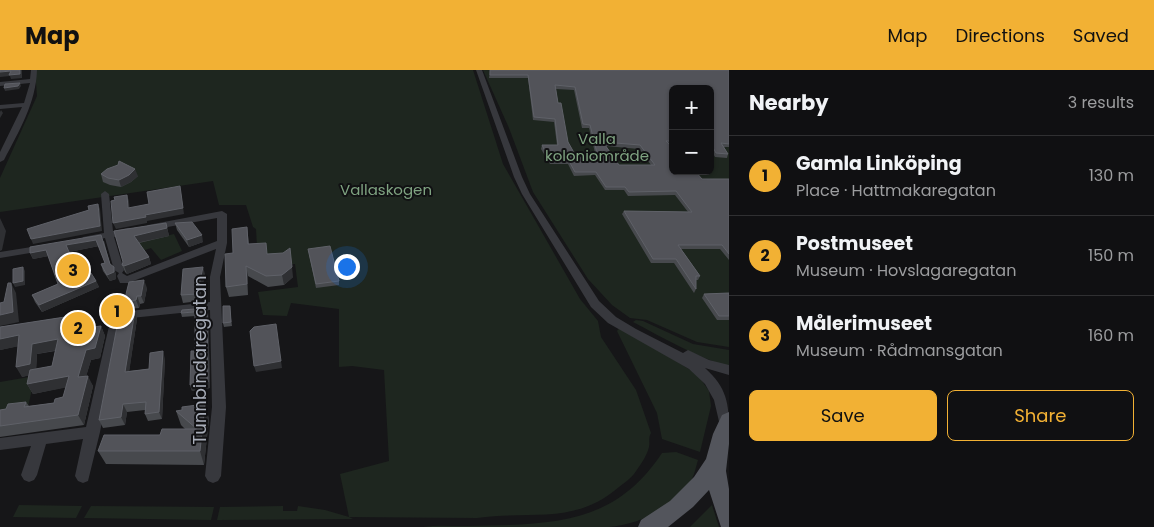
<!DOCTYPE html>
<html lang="en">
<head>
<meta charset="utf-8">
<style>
  body { margin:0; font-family:Poppins,sans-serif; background:#19191b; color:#f1f3f6 }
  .controls { position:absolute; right:15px; top:15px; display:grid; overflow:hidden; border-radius:8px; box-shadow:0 1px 4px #0004 }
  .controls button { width:45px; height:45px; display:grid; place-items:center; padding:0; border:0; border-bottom:1px solid #303032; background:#101012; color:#f1f3f6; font:25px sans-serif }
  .you { position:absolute; left:346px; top:196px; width:18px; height:18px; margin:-12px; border:4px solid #fff; border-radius:50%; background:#1a73e8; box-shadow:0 0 0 8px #1a73e833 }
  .badge { display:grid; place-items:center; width:32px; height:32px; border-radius:50%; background:#f2b134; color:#111; font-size:16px; font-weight:700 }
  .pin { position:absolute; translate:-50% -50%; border:2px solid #fff; box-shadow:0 1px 5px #0006 }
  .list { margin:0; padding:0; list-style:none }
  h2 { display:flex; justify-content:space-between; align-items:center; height:65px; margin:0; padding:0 20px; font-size:21px }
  h2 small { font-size:16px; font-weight:400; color:#9c9d9f }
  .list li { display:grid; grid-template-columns:32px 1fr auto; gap:15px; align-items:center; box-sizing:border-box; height:80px; padding:0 20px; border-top:1px solid #303032 }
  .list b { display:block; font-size:19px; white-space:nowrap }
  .list p { margin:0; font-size:16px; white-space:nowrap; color:#9c9d9f }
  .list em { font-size:16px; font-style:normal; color:#9c9d9f }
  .actions { display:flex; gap:10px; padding:15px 20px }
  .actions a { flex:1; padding:11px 0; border:1px solid #f2b134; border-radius:8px; text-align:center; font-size:18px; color:#f2b134 }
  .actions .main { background:#f2b134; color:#111 }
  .map { position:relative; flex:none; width:729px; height:457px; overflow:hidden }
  header { display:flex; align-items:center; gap:30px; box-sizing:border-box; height:70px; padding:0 25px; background:#f2b134; color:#111 }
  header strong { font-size:24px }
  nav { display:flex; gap:28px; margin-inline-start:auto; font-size:18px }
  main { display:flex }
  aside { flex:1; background:#101012 }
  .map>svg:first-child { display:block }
  .green { fill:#1e261f; fill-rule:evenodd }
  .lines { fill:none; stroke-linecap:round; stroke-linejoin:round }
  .minor { fill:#37383d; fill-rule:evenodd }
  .major { fill:#53555c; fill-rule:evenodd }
  .wall { fill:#47494d; fill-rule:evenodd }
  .shaded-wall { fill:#2f3033 }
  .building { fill:#525359; stroke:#5f6168; fill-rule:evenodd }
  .labels { text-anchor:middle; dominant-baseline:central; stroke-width:4; stroke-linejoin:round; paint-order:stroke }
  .far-park-label { font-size:15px; fill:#7fa381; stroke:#111113 }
  .street-label { font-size:18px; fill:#a8adb8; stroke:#111113 }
</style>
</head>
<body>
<header>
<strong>Map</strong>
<nav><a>Map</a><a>Directions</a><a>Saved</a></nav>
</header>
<main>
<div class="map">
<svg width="729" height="457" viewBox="0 0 729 457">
  <rect width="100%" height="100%" fill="#161618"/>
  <g class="green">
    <path d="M 35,0 L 473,0 L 503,94 L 580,229 L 598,251 L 601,267 L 636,320 L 651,363 C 648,368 650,371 649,377 C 647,386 639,397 634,404 C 630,409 624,413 619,417 C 574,456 530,440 477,448 L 349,447 L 353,449 L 217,450 L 220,437 L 283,436 L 283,441 L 297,441 L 298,436 L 325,440 L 349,447 L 340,404 L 389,391 L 384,300 L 352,296 L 339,297 L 339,239 L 291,233 L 287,246 L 263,245 L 258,222 L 298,217 L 295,194 L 258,196 L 256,159 L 253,157 L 246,135 L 219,135 L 213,111 L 0,142 L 0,108 L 37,26 Z"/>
    <path d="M 483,0 L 729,0 L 729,277 L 697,272 L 647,250 L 630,248 L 612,235 L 588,209 L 533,122 L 509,58 ZM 673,19 L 710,19 L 710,101 L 673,101 Z"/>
    <path d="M 174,164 L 182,181 L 161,190 L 151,178 L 142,181 L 135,173 Z"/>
    <path d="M 636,250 L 643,251 L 693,274 L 729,280 L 729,297 C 695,286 665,269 633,252 Z"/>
    <path d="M 620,257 L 697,304 L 709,321 L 711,336 L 700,382 L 662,369 L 657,343 L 617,261 Z"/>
    <path d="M 35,306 L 28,337 L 0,352 L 0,312 Z"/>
    <path d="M 676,382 L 698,390 C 696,396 695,403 692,409 C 679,436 638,455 609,457 L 423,457 C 435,455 451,456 465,456 C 550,454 613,457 662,383 Z"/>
    <path d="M 19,435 L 82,436 L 76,448 L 13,447 Z"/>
    <path d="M 712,435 L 719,457 L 690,457 Z"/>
    <path d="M 91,436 L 214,437 L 211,450 L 84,448 Z"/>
  </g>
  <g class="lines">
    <g class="minor">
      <path d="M 31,0 L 37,0 C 36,33 19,61 4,90 L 0,92 L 0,82 L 22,37 L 0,39 L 0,35 L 24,33 L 30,13 L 0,16 L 0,12 L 30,9 Z"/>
      <path d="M 476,0 L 482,0 L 522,107 L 530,124 L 599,231 L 616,247 L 636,259 L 683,283 L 688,280 L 709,290 L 729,295 L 729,305 L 705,298 C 727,318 729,333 729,361 L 721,360 L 714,330 L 705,314 L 689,299 L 608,253 L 591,237 L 522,124 L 514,107 Z"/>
      <path d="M 105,121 L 109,124 L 113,161 L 128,158 L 133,161 L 131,163 L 114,167 L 124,200 L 122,203 L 127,206 L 217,171 L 217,148 L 151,160 L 148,159 L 146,157 L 148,155 L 222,141 L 227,144 L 227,173 L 220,207 L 226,337 L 221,406 L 218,411 L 213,413 L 208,411 L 205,406 L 212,337 L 210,240 L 121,249 L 100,362 L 88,411 L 83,413 L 78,411 L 75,406 L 83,369 L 46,374 L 37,405 L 34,410 L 29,412 L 24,410 L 21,405 L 31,376 L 0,380 L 0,368 L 86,357 L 112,243 L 210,232 L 210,207 L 216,179 L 128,213 L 120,213 L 117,206 L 119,203 L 114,200 L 105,168 L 87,172 L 82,169 L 83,167 L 104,163 L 101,124 Z"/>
      <path d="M 44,175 L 48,176 L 49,178 L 48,180 L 0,188 L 0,182 Z"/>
    </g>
    <path class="major" d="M 729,342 L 729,374 L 726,401 L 729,419 L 729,457 L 721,457 L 709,420 L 693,437 L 668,457 L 638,457 L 641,450 L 670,431 L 694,407 L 706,389 L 713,364 L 722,345 Z"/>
  </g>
  <g class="wall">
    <path d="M 490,0 L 729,0 L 729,77 L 724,77 L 728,84 L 727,88 L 715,87 L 710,78 L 710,19 L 673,19 L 673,75 L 670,75 L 702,109 L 729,109 L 729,190 L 720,179 L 681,179 L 700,206 L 698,210 L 696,210 L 696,219 L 694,223 L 674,193 L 651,193 L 622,144 L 624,141 L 688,142 L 675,125 L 628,126 L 624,120 L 605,120 L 595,105 L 574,106 L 568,94 L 550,94 L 541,79 L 542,75 L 557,75 L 554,52 L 533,50 L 528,8 L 489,8 ZM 556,19 L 574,20 L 582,58 L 589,58 L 596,87 L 577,88 L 568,72 L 558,33 ZM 606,76 L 639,79 L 651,95 L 619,95 Z"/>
    <path d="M 101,104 L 138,106 L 131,112 L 121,117 L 110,115 L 103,112 Z"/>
    <path d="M 166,153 L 169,166 L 139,173 L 149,187 L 151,194 L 127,204 L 125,202 L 122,195 L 123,192 L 114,161 Z"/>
    <path d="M 175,153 L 203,172 L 189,177 L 177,160 Z"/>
    <path d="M 247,157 L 249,174 L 267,184 L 293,207 L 284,215 L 268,217 L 248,206 L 248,225 L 229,227 L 226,217 L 233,183 Z"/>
    <path d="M 104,171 L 110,194 L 116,204 L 116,209 L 110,211 L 103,201 L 101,194 L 105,193 L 99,176 L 69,182 L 80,207 L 96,211 L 99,217 L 42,242 L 35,232 L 32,225 L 58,214 L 48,186 L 33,189 L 30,183 Z"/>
    <path d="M 308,179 L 339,211 L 339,215 L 316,218 Z"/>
    <path d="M 205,204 L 199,231 L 183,233 L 181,225 Z"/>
    <path d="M 147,218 L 144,233 L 140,234 L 139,238 L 127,239 L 124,232 Z"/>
    <path d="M 729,223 L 729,250 L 717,250 L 702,228 L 704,224 Z"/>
    <path d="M 230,240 L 232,256 L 224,257 L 223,253 Z"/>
    <path d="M 135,241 L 137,249 L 129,301 L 149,299 L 165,289 L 162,349 L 148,351 L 145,344 L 145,340 L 127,342 L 125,355 L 103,358 L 99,350 Z"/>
    <path d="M 208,241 L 210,318 L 192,321 L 190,315 L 195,281 L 195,246 L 182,247 L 181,243 Z"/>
    <path d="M 78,245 L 83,255 L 82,258 L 101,256 L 105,266 L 100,288 L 91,290 L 86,306 L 93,316 L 84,355 L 0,367 L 0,340 L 6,339 L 26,332 L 29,336 L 54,333 L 63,327 L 66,317 L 33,324 L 27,314 L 29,305 L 22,307 L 18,276 L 0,280 L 0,257 ZM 55,281 L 52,296 L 36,299 L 37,284 Z"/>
    <path d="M 176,341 L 209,348 L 204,395 L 106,394 L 98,381 L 185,359 L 181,355 Z"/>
  </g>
  <g class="shaded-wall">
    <path d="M 22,0 L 22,8 L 11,9 L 10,6 L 0,7 L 0,2 Z"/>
    <path d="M 20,13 L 21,16 L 19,19 L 5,21 L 4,18 Z"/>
    <path d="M 1,40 L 3,43 L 0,48 L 0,42 Z"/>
    <path d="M 135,99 L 138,106 L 131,112 L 121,117 L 119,110 Z"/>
    <path d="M 180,116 L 184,144 L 147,151 L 147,153 L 116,159 L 113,153 L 145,145 Z"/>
    <path d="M 127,125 L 129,131 L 130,144 L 128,138 Z"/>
    <path d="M 98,134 L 100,139 L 102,161 L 33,174 L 31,169 L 100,156 Z"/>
    <path d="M 0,148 L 6,161 L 2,180 L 0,181 Z"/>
    <path d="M 166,153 L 169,166 L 136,173 L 134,166 Z"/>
    <path d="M 202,165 L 203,172 L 189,177 L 187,170 Z"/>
    <path d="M 96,170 L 99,176 L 69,182 L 66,175 Z"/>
    <path d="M 46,180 L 49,186 L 33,189 L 30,183 Z"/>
    <path d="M 149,187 L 151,194 L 127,204 L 124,196 Z"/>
    <path d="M 246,196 L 248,206 L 248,225 L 247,214 Z"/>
    <path d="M 23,197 L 25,201 L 25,215 L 15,217 L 13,213 Z"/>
    <path d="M 114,197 L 116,204 L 116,209 L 110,211 L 107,205 Z"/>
    <path d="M 203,197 L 205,204 L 199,231 L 197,224 Z"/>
    <path d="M 292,197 L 293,207 L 284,215 L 282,205 Z"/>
    <path d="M 144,210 L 147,218 L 144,233 L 141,226 Z"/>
    <path d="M 96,211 L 99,217 L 42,242 L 39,235 Z"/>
    <path d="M 11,213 L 16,223 L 19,252 L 0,256 L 0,245 Z"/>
    <path d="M 137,226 L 140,234 L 139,238 L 136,230 Z"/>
    <path d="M 207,235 L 208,241 L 210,318 L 192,321 L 190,315 Z"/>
    <path d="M 135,241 L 137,249 L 128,310 L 125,302 Z"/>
    <path d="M 78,245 L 83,255 L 81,269 L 76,259 Z"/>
    <path d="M 101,256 L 105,266 L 100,288 L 91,290 L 83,317 L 78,307 L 86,280 Z"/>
    <path d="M 19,265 L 25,275 L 0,280 L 0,269 Z"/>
    <path d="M 58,269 L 63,279 L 37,284 L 36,304 L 22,307 L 16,297 L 32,274 Z"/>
    <path d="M 163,281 L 165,289 L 162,349 L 159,342 Z"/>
    <path d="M 281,291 L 282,298 L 256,302 L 254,296 Z"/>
    <path d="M 69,306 L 74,316 L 33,324 L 27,314 Z"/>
    <path d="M 88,306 L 93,316 L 84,355 L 78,345 Z"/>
    <path d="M 123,334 L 127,342 L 125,355 L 121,347 Z"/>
    <path d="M 205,334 L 209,348 L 204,395 L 200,381 Z"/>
  </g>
  <g class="building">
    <path d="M 0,0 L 20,0 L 20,4 L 9,5 L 11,1 L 0,2 Z"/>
    <path d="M 490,0 L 729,0 L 729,74 L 721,73 L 728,84 L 716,83 L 711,74 L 710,74 L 710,19 L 673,19 L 673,71 L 666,71 L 673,78 L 673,101 L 695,101 L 702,109 L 729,109 L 729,184 L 722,175 L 678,175 L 700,206 L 696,206 L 696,219 L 676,189 L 653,189 L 624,141 L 692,142 L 676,121 L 629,122 L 625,117 L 606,117 L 596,102 L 575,102 L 569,91 L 550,91 L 542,75 L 558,75 L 555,49 L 534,47 L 528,5 L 490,5 ZM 555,15 L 575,17 L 583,54 L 590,55 L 598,87 L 577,88 L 568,72 L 561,33 L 558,33 ZM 603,72 L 640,75 L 655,95 L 619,95 Z"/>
    <path d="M 20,13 L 18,16 L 4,18 L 5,14 Z"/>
    <path d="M 119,91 L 135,99 L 129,105 L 119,110 L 108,108 L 101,104 L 107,99 L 118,95 Z"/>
    <path d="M 180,116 L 183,138 L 145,145 L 146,147 L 113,153 L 111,131 L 115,130 L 114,127 L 127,125 L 128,138 L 149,134 L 147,122 Z"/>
    <path d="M 98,134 L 100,156 L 31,169 L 27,159 L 89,140 L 88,136 Z"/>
    <path d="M 192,152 L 202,165 L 187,170 L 175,153 Z"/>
    <path d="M 166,153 L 167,158 L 134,166 L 149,187 L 124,196 L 122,195 L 123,192 L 114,161 Z"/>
    <path d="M 247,157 L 248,174 L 266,173 L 267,184 L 283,183 L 290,178 L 292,197 L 282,205 L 266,206 L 246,196 L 247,214 L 226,217 L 225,184 L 233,183 L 232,159 Z"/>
    <path d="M 101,165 L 110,194 L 114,197 L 114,202 L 107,205 L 101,194 L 105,193 L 96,170 L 66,175 L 80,207 L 91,203 L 96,211 L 39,235 L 32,225 L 58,214 L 46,180 L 30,183 L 30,177 Z"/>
    <path d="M 330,176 L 339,211 L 316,214 L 308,179 Z"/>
    <path d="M 23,197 L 23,211 L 13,213 L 13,199 Z"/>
    <path d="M 203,197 L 197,224 L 181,225 L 183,199 Z"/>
    <path d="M 144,210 L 141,226 L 137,226 L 136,230 L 124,232 L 129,212 Z"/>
    <path d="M 8,213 L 11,213 L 13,242 L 0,245 L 0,233 L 4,232 Z"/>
    <path d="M 729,223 L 729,246 L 719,246 L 704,224 Z"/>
    <path d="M 207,235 L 208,312 L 190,315 L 191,281 L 195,281 L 195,236 Z"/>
    <path d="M 223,236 L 230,236 L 231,252 L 223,253 Z"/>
    <path d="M 195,239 L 194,242 L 181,243 L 182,240 Z"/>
    <path d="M 135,241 L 125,302 L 149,299 L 150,283 L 163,281 L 159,342 L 145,344 L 146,332 L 123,334 L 121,347 L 99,350 L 119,246 L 121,246 L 122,243 Z"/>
    <path d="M 78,245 L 76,259 L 101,256 L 95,278 L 86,280 L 78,307 L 88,306 L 78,345 L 0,356 L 0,340 L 6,339 L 8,334 L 26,332 L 24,337 L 54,333 L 55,329 L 63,327 L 69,306 L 27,314 L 30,300 L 52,296 L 58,269 L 32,274 L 30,294 L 16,297 L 19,265 L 0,269 L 0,257 Z"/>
    <path d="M 276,254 L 281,291 L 254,296 L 250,261 L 254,257 Z"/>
    <path d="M 205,334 L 200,381 L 98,381 L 104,365 L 160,365 L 162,359 L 197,359 L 176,341 L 182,340 L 182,337 Z"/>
  </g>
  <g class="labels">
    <g class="far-park-label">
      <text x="597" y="68">Valla<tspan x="597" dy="17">koloniområde</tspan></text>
      <text x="386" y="119">Vallaskogen</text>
    </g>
    <g class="street-label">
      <text transform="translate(199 290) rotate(-90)">Tunnbindaregatan</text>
    </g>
  </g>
</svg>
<div class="controls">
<button>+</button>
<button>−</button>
</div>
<div class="you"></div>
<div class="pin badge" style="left:117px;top:241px">1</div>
<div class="pin badge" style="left:78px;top:258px">2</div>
<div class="pin badge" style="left:73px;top:200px">3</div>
</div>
<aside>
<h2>Nearby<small>3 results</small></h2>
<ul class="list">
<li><span class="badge">1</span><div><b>Gamla Linköping</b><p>Place · Hattmakaregatan</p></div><em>130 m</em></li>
<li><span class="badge">2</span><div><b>Postmuseet</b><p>Museum · Hovslagaregatan</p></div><em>150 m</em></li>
<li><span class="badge">3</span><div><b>Målerimuseet</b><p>Museum · Rådmansgatan</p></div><em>160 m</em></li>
</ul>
<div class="actions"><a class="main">Save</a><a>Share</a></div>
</aside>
</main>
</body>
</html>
